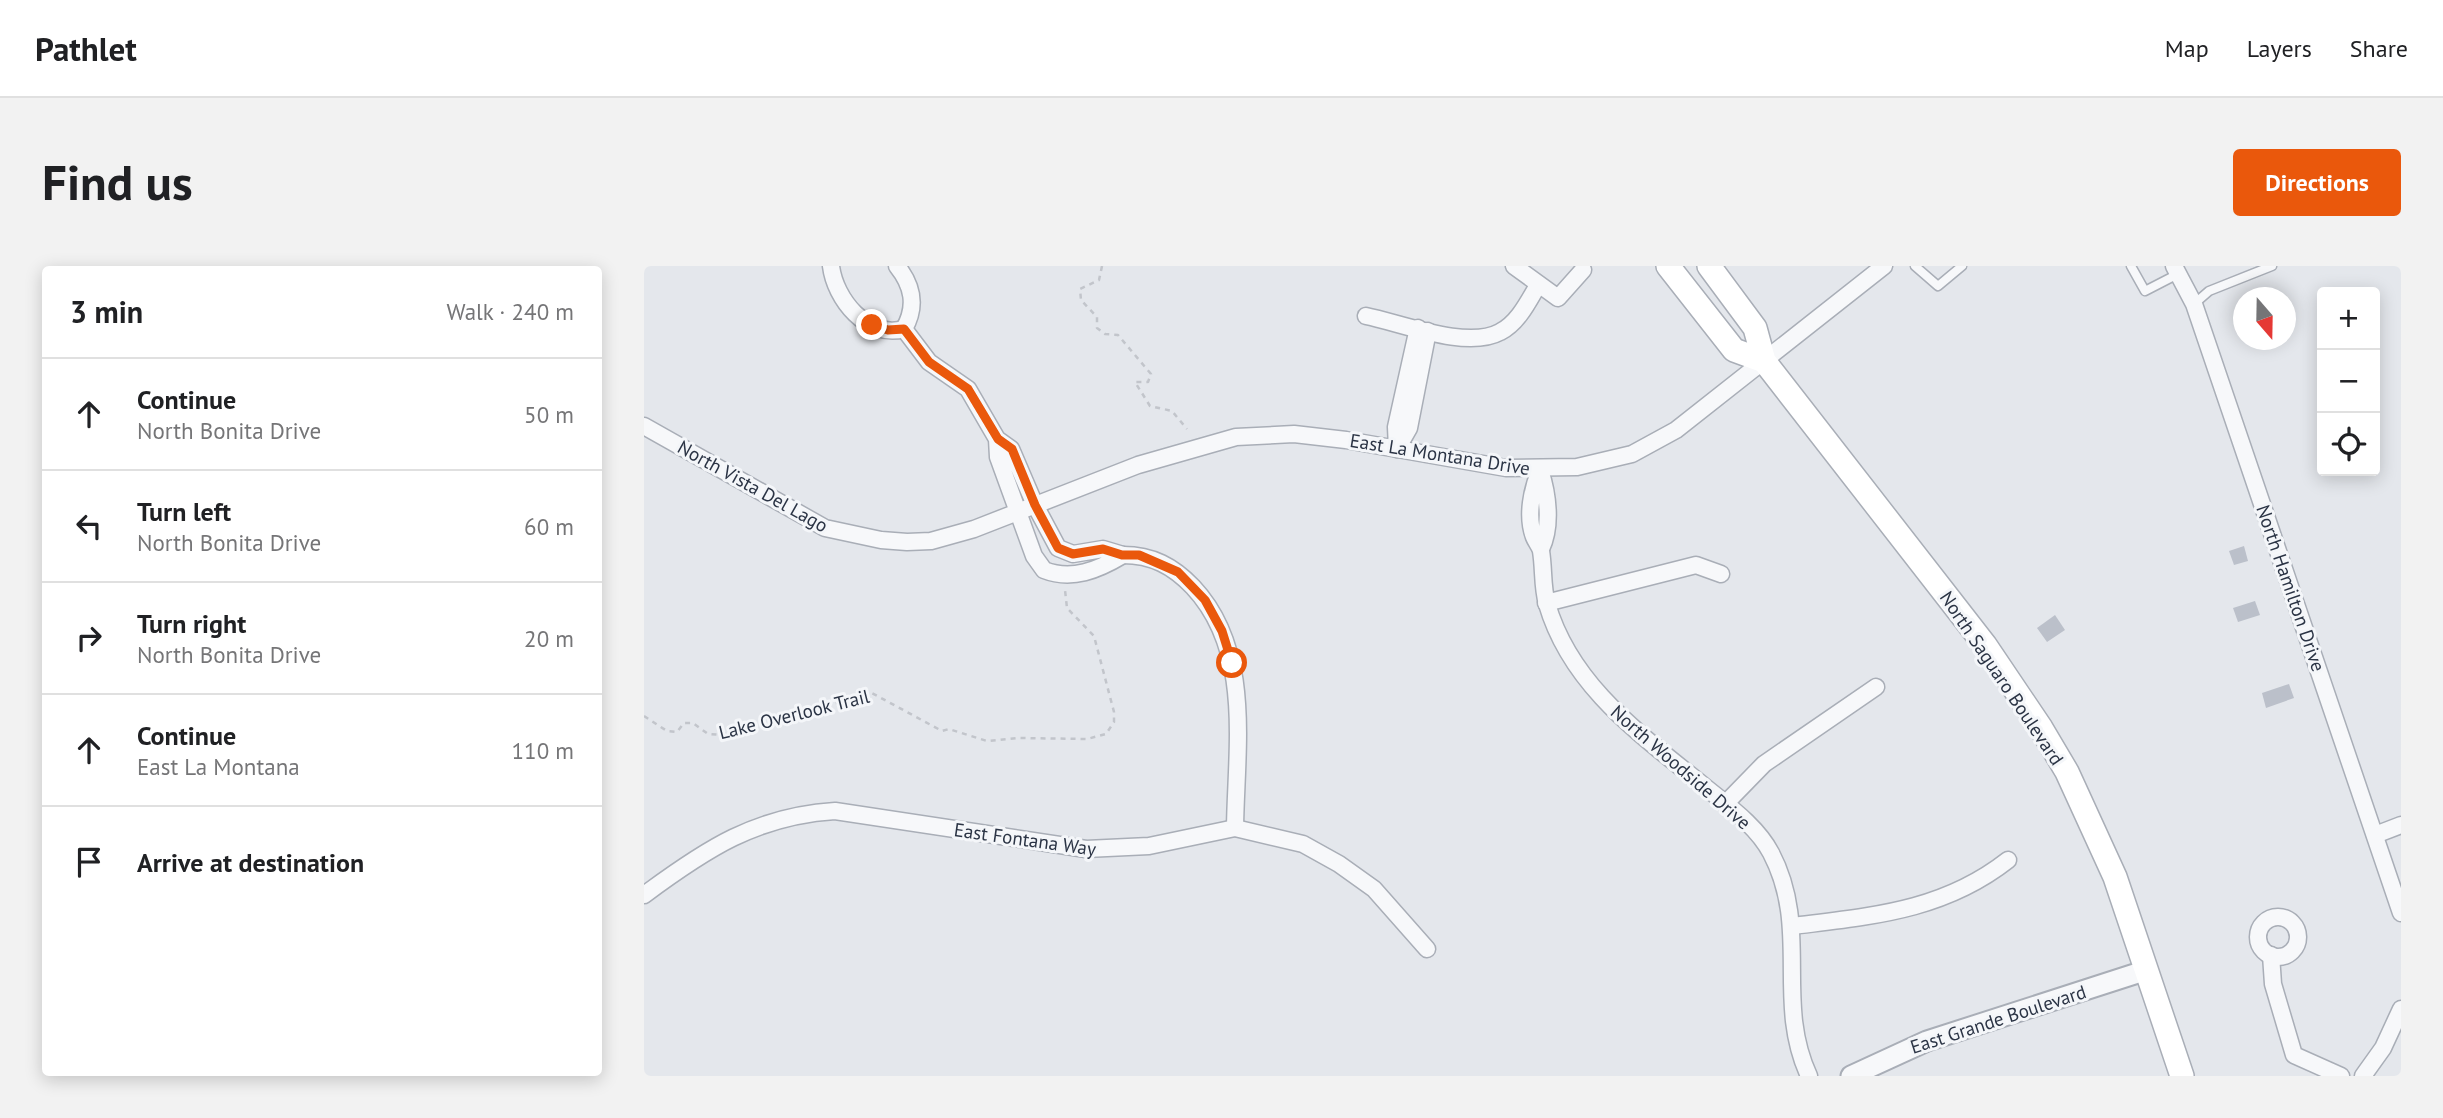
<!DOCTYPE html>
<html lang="en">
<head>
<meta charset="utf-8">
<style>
  body { margin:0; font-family:"PT Sans",sans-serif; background:#f2f2f2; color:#202124 }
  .controls { position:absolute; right:21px; top:21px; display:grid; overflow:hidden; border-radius:7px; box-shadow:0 4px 18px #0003 }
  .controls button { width:63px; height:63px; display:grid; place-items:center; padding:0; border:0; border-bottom:2px solid #e0e0e0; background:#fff; color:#202124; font:35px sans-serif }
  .compass { position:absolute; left:1589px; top:21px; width:63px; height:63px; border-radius:50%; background:#fff; box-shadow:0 4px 18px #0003; rotate:160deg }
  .stop { position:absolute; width:21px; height:21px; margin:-16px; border:5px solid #ea580c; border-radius:50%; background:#fff }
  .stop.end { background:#ea580c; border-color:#fff; box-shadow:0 2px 7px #0008 }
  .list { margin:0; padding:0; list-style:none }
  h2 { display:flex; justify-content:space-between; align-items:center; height:91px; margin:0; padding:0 28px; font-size:30px }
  h2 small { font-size:23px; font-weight:400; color:#757577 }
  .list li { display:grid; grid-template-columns:46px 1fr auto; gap:21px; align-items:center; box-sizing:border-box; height:112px; padding:0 28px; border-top:2px solid #e0e0e0 }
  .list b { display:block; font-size:26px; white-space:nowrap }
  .list p { margin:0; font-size:23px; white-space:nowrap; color:#757577 }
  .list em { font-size:23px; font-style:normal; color:#757577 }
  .icon { flex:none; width:38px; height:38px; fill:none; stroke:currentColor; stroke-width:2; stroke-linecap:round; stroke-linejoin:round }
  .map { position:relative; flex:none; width:1757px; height:810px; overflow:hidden; border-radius:7px }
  header { display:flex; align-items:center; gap:42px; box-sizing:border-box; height:98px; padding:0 35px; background:#fff; border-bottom:2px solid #e0e0e0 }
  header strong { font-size:33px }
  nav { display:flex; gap:38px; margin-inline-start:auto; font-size:24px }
  .intro { display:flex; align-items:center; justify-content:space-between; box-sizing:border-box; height:168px; padding:0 42px }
  h1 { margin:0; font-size:49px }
  .button { padding:18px 32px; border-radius:7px; background:#ea580c; color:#fff; font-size:24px; font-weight:700 }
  main { display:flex; gap:42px; padding:0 42px }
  aside { flex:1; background:#fff; border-radius:7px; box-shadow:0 4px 18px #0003 }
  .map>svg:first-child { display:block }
  .building { fill:#bbc0ca }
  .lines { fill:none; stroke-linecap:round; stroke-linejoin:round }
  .service-casing { stroke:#a9aeb7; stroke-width:11 }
  .minor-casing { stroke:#a9aeb7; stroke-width:19 }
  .tertiary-casing { stroke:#a9aeb7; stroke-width:23 }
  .secondary-casing { stroke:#a9aeb7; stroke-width:26 }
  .path { stroke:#c2c5cb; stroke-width:2.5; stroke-dasharray:5 5; stroke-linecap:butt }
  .service { stroke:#f7f8fa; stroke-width:8 }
  .minor { stroke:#f7f8fa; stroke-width:16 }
  .tertiary { stroke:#f7f8fa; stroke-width:19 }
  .secondary { stroke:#fff; stroke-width:23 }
  .route { stroke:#ea580c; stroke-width:9 }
  .labels { text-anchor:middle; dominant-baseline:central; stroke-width:6; stroke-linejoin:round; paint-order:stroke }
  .street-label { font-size:19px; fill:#2b3445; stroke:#f4f6f9 }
</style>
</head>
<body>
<header>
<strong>Pathlet</strong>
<nav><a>Map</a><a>Layers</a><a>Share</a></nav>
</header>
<div class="intro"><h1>Find us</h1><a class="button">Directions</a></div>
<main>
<aside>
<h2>3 min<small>Walk · 240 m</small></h2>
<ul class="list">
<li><svg class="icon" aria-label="ahead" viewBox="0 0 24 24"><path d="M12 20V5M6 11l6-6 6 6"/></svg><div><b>Continue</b><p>North Bonita Drive</p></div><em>50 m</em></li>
<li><svg class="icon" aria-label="left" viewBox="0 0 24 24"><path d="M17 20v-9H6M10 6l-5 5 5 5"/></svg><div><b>Turn left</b><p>North Bonita Drive</p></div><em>60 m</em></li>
<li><svg class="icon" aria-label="right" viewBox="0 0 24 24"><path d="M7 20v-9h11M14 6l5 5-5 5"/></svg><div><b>Turn right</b><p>North Bonita Drive</p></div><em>20 m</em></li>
<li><svg class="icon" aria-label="ahead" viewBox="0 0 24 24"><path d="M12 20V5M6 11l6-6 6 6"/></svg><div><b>Continue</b><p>East La Montana</p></div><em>110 m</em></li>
<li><svg class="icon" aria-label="arrive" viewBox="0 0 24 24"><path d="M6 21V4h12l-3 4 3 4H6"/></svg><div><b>Arrive at destination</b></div></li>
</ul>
</aside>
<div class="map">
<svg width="1757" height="810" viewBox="0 0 1757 810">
  <rect width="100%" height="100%" fill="#e4e7ec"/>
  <g class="building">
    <path d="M 1600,280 L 1604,295 L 1590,299 L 1585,285 Z"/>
    <path d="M 1611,335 L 1616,349 L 1594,356 L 1589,342 Z"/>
    <path d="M 1411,349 L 1421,364 L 1403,376 L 1393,362 Z"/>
    <path d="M 1645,418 L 1650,432 L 1622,442 L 1618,427 Z"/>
  </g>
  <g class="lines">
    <defs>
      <g id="service">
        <path d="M 1271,0 L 1294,20 L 1318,0"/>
        <path d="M 1487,0 L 1501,25 L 1534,8"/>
        <path d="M 1550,38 L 1565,25 L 1628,0"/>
      </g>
      <g id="minor">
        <path d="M 187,0 C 191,33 223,73 260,63"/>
        <path d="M 253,0 C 269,20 273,40 260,63"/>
        <path d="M 870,0 L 914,32 L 939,4"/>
        <path d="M 1530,0 L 1550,38 L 1757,647"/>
        <path d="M 722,50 C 757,57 823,84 856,66 C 874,57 884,36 894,19"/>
        <path d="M 260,63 L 285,96 L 324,123 L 353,173 L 354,191 L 390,290 L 400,304 C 428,315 454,304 479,289 L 459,283 L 429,288 L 414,282 L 391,239 L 367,183 L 353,173"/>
        <path d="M 0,160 L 181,262 L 237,274 L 263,276 L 287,275 L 330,263 L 494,199 L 592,171 L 650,168 L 702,174 L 862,202 L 933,201 L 988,188 L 1032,164 L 1240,0"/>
        <path d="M 753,183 L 765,162 L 784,65"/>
        <path d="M 753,183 L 752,161 L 774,62"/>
        <path d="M 896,204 C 888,223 882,250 890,271 C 892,276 896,280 897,285 C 900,303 898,320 903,338 C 927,420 996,468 1060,520 C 1083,539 1113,560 1127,587 C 1167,663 1130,735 1165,810"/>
        <path d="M 896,204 C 904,228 908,260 897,283"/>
        <path d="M 479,289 C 508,289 529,300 549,321 C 609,385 592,482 591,562"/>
        <path d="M 902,337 L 1052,299 L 1077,308"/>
        <path d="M 1081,538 L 1120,498 L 1232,421"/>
        <path d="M 1731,569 L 1757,559"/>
        <path d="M 0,629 C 62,583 112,550 191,545 L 442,583 L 505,580 L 591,562 L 659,578 L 695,598 L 730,623 L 783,683"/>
        <circle cx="1634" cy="671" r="20"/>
        <path d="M 1149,660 C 1228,650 1299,645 1364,594"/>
        <path d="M 1627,689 L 1629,718 L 1650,789 L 1697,810"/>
        <path d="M 1719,810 L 1739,782 L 1757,743"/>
      </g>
      <path id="tertiary" d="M 1207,810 L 1283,775 L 1503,704"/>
      <g id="secondary">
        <path d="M 1024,0 L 1090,84 L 1120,95"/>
        <path d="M 1065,0 L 1111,62 L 1120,95 L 1341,379 L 1397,462 L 1423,506 L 1471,611 L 1538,810"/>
      </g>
    </defs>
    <use href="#service" class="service-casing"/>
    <use href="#minor" class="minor-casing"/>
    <use href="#tertiary" class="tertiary-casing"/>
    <use href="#secondary" class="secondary-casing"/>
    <g class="path">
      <path d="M 458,0 L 455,14 L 436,23 L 437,34 L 453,51 L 453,62 L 461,68 L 474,69 L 507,108 L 504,116 L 491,116 L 506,140 L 528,145 L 543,163"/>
      <path d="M 0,450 L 23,465 L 33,466 L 40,457 L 49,457 L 64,468 L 78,469 L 143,449 L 167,446 L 179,438 L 214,435 L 226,426 L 298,465 L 305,463 L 343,475 L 373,472 L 443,473 L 462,468 L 470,456 L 470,446 L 450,370 L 423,342 L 421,324"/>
    </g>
    <use href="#service" class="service"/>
    <use href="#minor" class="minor"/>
    <use href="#tertiary" class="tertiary"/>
    <use href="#secondary" class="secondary"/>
  </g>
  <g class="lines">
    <path class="route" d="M 228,59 L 244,64 L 260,63 L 285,96 L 324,123 L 354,173 L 368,183 L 391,239 L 414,282 L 429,288 L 459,283 L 478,289 L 495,289 L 534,306 L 561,334 L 578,365 L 588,397"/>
  </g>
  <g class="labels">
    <g class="street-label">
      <text transform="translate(796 188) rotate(9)">East La Montana Drive</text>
      <text transform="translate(109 220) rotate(29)">North Vista Del Lago</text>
      <text transform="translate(1647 322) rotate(71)">North Hamilton Drive</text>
      <text transform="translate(1358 412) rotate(56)">North Saguaro Boulevard</text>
      <text transform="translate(150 448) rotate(-14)">Lake Overlook Trail</text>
      <text transform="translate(1037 501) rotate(41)">North Woodside Drive</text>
      <text transform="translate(381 573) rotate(8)">East Fontana Way</text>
      <text transform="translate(1354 753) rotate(-18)">East Grande Boulevard</text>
    </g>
  </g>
</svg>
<div class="controls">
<button>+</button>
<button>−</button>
<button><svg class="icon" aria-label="locate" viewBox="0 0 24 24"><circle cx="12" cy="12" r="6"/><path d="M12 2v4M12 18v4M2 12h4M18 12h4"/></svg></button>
</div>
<svg class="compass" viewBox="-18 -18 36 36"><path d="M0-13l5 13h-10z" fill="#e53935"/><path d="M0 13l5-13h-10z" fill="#757577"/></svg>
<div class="stop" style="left:588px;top:397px"></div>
<div class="stop end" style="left:228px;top:59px"></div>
</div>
</main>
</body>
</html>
